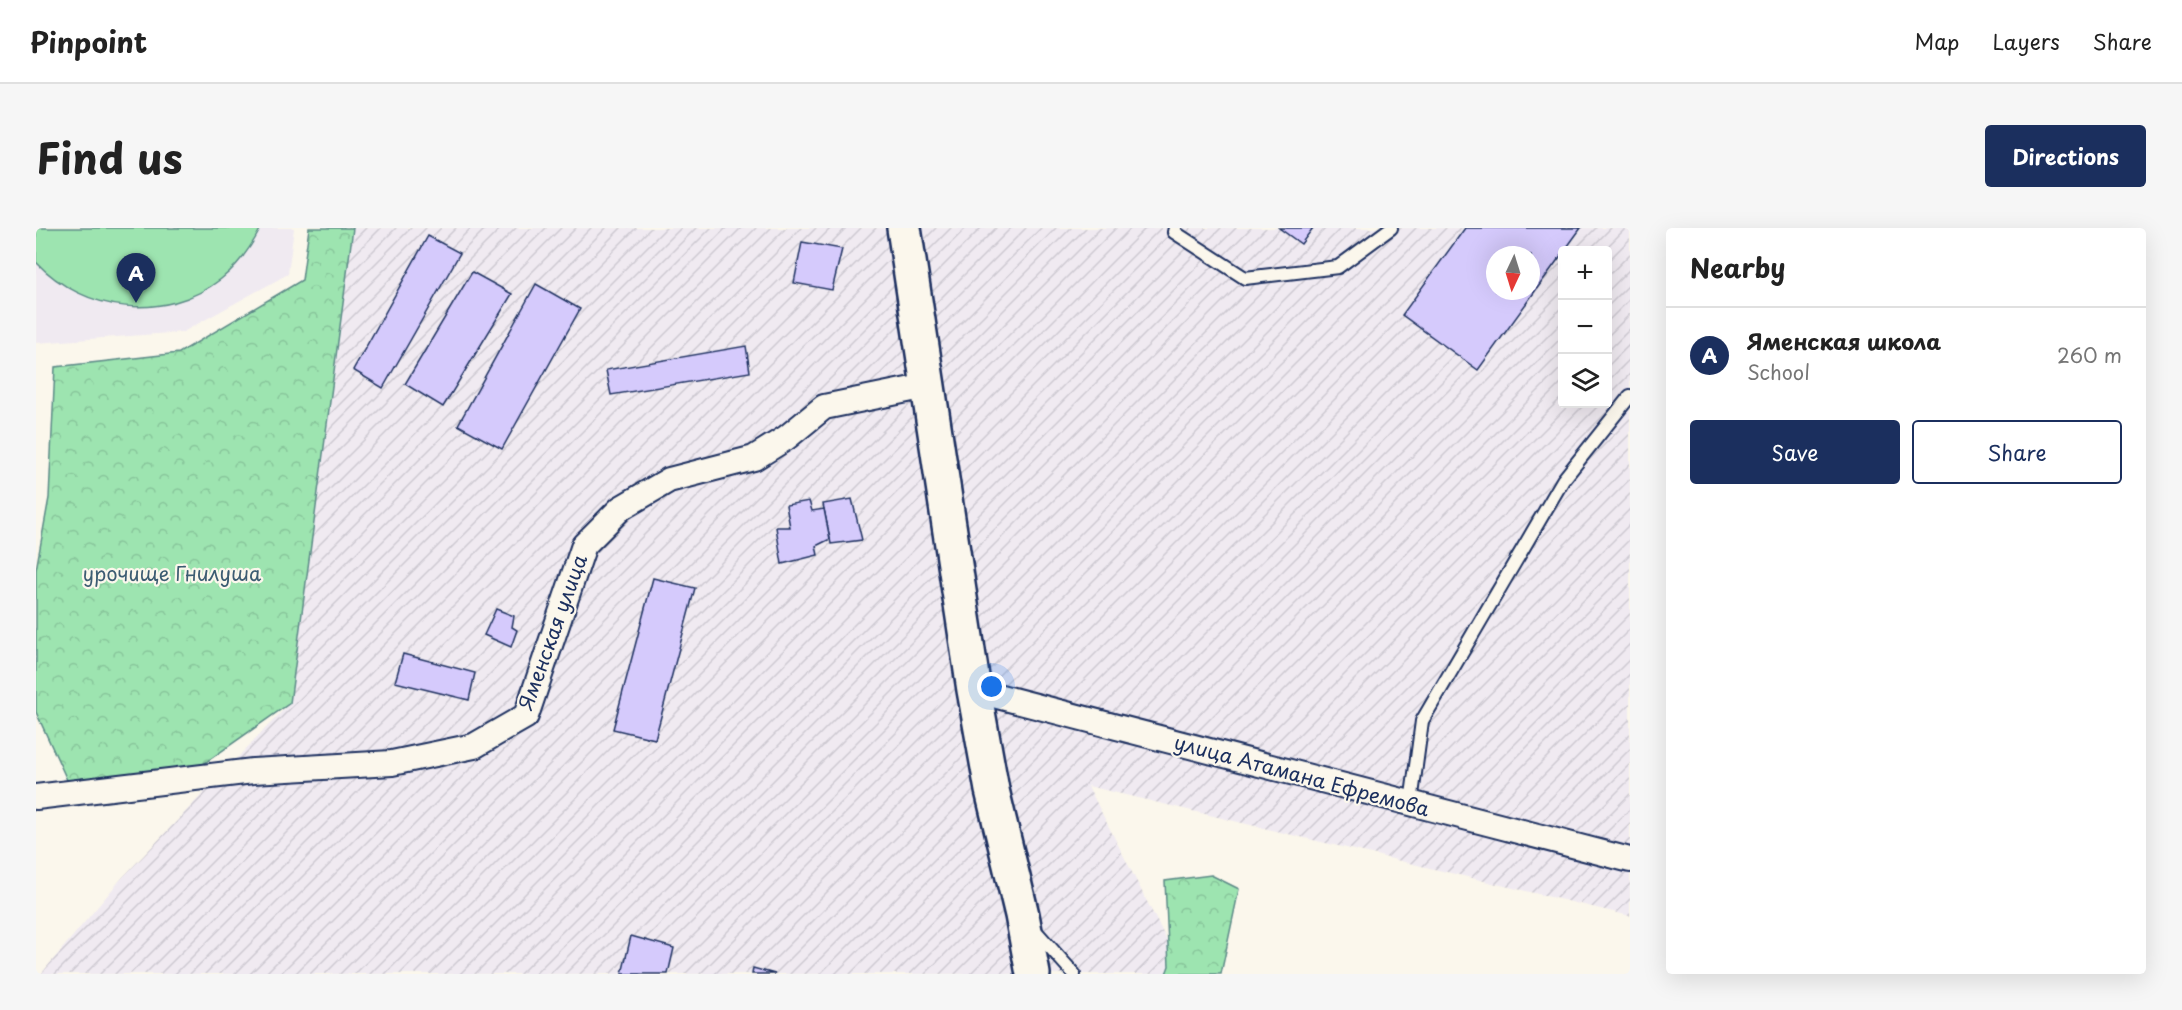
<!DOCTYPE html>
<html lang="en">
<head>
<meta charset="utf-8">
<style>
  body { margin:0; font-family:"Playpen Sans",sans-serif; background:#f6f6f6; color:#222 }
  .controls { position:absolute; right:18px; top:18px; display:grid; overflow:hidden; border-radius:6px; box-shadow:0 6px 24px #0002 }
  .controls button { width:54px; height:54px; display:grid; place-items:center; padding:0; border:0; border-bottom:2px solid #e0e0e0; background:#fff; color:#222; font:30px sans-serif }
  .compass { position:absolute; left:1450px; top:18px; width:54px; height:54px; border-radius:50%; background:#fff; box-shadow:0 6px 24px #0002; rotate:184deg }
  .you { position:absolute; left:956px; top:459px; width:21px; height:21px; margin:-15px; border:4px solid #fff; border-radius:50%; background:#1a73e8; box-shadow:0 0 0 9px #1a73e833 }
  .badge { display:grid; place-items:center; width:39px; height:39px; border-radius:50%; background:#1b2f5e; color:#fff; font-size:20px; font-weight:700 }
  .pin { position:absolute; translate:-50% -50px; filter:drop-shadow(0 2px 3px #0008) }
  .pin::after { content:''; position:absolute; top:32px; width:21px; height:18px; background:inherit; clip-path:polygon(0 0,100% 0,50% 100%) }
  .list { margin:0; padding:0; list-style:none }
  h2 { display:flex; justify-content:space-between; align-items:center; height:78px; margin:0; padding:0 24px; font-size:26px }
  h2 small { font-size:20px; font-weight:400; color:#767676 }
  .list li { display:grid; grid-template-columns:39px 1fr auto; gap:18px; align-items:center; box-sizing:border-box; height:96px; padding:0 24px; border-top:2px solid #e0e0e0 }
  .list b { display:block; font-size:22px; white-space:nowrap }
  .list p { margin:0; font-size:20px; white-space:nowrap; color:#767676 }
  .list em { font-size:20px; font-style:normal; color:#767676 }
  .actions { display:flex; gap:12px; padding:18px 24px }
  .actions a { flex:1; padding:14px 0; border:2px solid #1b2f5e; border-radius:6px; text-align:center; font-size:21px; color:#1b2f5e }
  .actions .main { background:#1b2f5e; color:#fff }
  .icon { flex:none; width:33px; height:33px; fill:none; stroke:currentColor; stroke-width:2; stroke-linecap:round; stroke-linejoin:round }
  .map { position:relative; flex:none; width:1594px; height:746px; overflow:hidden; border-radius:6px }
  header { display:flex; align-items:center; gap:36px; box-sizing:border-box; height:84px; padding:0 30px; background:#fff; border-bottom:2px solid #e0e0e0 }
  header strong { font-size:28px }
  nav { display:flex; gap:33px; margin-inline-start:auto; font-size:21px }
  .intro { display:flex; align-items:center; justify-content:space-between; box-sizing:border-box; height:144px; padding:0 36px }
  h1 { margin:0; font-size:42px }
  .button { padding:15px 27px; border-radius:6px; background:#1b2f5e; color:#fff; font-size:21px; font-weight:700 }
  main { display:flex; gap:36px; padding:0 36px }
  aside { flex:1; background:#fff; border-radius:6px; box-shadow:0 6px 24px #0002 }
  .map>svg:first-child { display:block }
  .built { fill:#f0eaf1 }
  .industrial { fill:url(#industrial-furrows); fill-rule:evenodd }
  .forest { fill:url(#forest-crowns); stroke:#5c8a87; stroke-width:1.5 }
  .pitch { fill:#9de4b0; stroke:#5c8a87; stroke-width:1.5 }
  .building { fill:#d5cafc; stroke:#1b2f5e; stroke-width:1.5; fill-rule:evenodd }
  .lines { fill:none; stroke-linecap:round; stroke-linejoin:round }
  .lane-casing { stroke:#1b2f5e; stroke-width:16 }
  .street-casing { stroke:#1b2f5e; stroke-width:28 }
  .secondary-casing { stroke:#1b2f5e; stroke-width:38 }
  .lane { stroke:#fbf7ec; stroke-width:12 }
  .street { stroke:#fbf7ec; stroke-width:24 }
  .secondary { stroke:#fbf7ec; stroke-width:33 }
  .labels { text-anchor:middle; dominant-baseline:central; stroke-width:4.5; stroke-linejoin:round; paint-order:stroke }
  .park-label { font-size:20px; fill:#3c5c72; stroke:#fbf7ec }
  .street-label { font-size:20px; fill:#1b2f5e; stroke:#fbf7ec }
</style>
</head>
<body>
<header>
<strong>Pinpoint</strong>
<nav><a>Map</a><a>Layers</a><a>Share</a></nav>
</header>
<div class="intro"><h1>Find us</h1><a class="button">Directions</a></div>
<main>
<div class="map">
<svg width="1594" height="746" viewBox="0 0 1594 746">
  <defs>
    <pattern id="industrial-furrows" width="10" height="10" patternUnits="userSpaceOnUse" patternTransform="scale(1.5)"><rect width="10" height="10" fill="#f0eaf1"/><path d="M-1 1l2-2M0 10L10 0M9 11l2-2" fill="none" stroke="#cdc9d1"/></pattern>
    <pattern id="forest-crowns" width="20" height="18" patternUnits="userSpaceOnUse" patternTransform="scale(1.5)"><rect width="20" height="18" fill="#9de4b0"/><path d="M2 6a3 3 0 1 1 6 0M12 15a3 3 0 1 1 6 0" fill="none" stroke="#87c49a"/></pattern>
  </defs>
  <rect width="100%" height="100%" fill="#fbf7ec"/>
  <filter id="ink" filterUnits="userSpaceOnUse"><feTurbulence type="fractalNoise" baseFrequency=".0167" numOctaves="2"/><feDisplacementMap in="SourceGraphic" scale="12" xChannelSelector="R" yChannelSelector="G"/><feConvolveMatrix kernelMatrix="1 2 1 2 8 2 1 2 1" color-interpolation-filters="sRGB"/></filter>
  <g filter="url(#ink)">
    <path class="built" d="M 0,0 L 258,0 L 252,46 L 147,104 L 0,115 Z"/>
    <path class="industrial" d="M 317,0 L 1594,0 L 1594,688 L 1052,558 L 1148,746 L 5,746 L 85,651 L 254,475 ZM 1526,22 L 1572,22 L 1572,176 L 1526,176 ZM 1459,27 L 1495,27 L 1495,63 L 1459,63 Z"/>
    <g class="forest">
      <path d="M 273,0 L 317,0 L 254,475 L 146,551 L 37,565 L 0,484 L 0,342 L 13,270 L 19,139 L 143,125 L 266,52 Z"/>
      <path d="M 1175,647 L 1203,661 L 1185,746 L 1130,746 L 1133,738 L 1129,653 Z"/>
    </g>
    <path class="pitch" d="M 0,0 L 225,0 C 215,19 203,37 185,51 C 129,95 48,85 0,34 Z"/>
    <g class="building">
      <path d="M 1243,0 L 1277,0 L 1265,16 Z"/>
      <path d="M 1429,0 L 1545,0 L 1529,22 L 1526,22 L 1526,26 L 1442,142 L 1366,87 ZM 1459,27 L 1495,27 L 1495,63 L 1459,63 Z"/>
      <path d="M 392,8 L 424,25 L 347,160 L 317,142 Z"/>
      <path d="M 766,14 L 806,21 L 796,62 L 758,55 Z"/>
      <path d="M 436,44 L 476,66 L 407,179 L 369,156 Z"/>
      <path d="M 500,56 L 544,81 L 466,221 L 422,197 Z"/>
      <path d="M 710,118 L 714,144 L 575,167 L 570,142 Z"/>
      <path d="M 816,271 L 826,312 L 795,316 L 787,276 Z"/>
      <path d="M 773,273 L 776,283 L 788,281 L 794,311 L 780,318 L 782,327 L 746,336 L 740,299 L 754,299 L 750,277 Z"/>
      <path d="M 617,350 L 659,360 L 619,511 L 577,501 Z"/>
      <path d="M 460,381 L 478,388 L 476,399 L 481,402 L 475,419 L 448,407 Z"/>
      <path d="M 367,426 L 439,445 L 433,472 L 359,454 Z"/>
      <path d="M 595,708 L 638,720 L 632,746 L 586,746 Z"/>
      <path d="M 717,740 L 739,746 L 716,746 Z"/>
    </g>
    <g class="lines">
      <defs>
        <g id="lane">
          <path d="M 1139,0 L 1138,4 L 1209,50 L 1302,39 L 1355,0"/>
          <path d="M 1375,575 L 1386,493 L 1527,252 L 1594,168"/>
          <path d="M 996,699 L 1038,746"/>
        </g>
        <g id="street">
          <path d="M 938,462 L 1594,632"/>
          <path d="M 0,569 L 217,543 L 356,535 L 438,518 L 490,488 L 548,317 L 585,280 L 633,252 L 718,230 L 750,210 L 788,179 L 891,158"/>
        </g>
        <path id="secondary" d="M 868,0 L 938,462 L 956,562 L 986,687 L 997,746"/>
      </defs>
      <use href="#lane" class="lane-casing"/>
      <use href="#street" class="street-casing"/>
      <use href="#secondary" class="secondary-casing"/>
      <use href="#lane" class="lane"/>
      <use href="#street" class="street"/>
      <use href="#secondary" class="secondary"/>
    </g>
  </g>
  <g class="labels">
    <g class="park-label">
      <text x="136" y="345">урочище Гнилуша</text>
    </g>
    <g class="street-label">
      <text transform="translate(516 404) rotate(-70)">Яменская улица</text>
      <text transform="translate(1266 547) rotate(15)">улица Атамана Ефремова</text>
    </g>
  </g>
</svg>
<div class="controls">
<button>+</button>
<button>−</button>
<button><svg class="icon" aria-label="layers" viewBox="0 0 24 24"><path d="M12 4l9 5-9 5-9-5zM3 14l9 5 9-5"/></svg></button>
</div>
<svg class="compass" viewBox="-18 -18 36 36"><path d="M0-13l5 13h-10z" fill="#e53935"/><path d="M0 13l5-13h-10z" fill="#767676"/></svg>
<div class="you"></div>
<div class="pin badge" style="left:100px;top:75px">A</div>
</div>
<aside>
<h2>Nearby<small></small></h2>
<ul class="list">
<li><span class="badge">A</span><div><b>Яменская школа</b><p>School</p></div><em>260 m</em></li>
</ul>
<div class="actions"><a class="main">Save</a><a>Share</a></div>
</aside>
</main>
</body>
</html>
